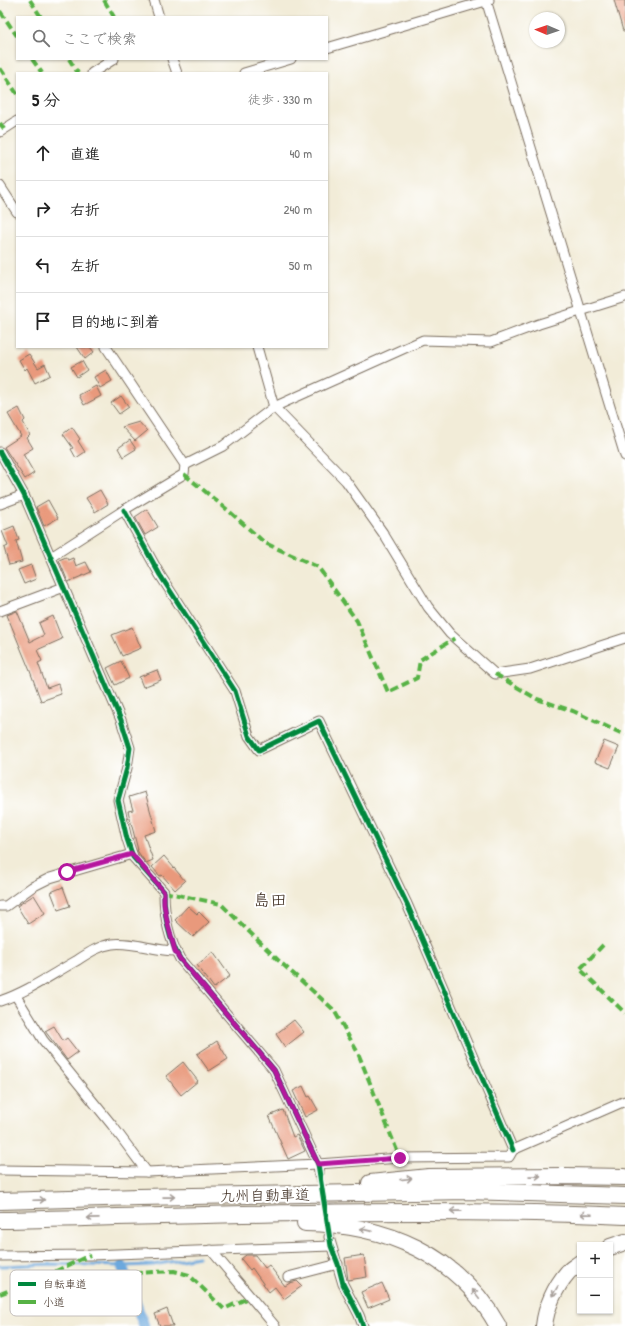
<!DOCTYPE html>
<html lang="ja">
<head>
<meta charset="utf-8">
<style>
  body { margin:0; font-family:"Patrick Hand","Klee One",sans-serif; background:#f6f6f6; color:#222 }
  .controls { position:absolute; right:12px; bottom:12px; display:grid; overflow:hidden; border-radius:0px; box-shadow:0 1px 3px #0004 }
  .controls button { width:36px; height:36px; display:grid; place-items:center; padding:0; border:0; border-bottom:1px solid #e0e0e0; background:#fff; color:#222; font:20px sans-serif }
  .compass { position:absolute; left:529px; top:12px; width:36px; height:36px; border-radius:50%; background:#fff; box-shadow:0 1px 3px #0004; rotate:272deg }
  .stop { position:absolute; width:12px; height:12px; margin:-9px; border:3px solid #b5179e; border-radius:50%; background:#fff }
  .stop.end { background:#b5179e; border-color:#fff; box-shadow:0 1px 4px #0008 }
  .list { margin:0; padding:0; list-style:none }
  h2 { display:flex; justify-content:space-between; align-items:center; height:52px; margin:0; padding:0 16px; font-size:17px }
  h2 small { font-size:13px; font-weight:400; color:#767676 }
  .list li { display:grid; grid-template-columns:26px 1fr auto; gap:12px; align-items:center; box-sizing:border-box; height:56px; padding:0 16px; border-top:1px solid #e0e0e0 }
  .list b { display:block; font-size:15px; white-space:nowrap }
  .list em { font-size:13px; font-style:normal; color:#767676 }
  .icon { flex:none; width:22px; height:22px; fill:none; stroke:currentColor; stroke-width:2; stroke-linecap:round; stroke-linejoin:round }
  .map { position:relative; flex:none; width:625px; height:1326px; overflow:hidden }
  .search { position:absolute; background:#fff; box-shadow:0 1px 3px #0004; left:16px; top:16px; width:312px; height:44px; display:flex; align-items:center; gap:10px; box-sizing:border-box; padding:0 14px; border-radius:0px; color:#767676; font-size:15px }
  .panel { position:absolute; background:#fff; box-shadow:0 1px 3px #0004; left:16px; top:72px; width:312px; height:276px; border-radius:0px }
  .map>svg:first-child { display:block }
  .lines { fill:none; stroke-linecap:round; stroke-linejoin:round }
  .stream { stroke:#6ca8dd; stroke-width:3 }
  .canal { stroke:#6ca8dd; stroke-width:11 }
  .building { fill:#e9997b }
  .minor-tunnel { stroke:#cdc5b3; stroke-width:9; stroke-dasharray:9 4.5; stroke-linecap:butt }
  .minor-casing { stroke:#7b6e5f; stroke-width:11 }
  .motorway-casing { stroke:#7b6e5f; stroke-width:18 }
  .minor { stroke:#fff; stroke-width:9 }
  .motorway { stroke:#fff; stroke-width:16 }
  .quiet { stroke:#57b245; stroke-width:4; stroke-dasharray:8 4; stroke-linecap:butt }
  .cycleway-casing { stroke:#fff; stroke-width:8 }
  .cycleway { stroke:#00873e; stroke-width:5 }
  .oneway { stroke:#a79f9a }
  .route { stroke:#b5179e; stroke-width:5 }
  .labels { text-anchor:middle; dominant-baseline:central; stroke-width:4; stroke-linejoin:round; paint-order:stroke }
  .street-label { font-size:15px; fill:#3b2a1e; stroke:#fff }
  .quarter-label { font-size:17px; fill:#3b2a1e; stroke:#fff }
  .key { fill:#fff; stroke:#c4bfbc; stroke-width:1 }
  .key-label { font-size:11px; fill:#3b2a1e }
</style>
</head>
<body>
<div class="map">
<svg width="625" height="1326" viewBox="0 0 625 1326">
  <rect width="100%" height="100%" fill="#fff"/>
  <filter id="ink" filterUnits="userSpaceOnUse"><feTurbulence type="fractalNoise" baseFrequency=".025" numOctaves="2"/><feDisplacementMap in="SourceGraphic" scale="8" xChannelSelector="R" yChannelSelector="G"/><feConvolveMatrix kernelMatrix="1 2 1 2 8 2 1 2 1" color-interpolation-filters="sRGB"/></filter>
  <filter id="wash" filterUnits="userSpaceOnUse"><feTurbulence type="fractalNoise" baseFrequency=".012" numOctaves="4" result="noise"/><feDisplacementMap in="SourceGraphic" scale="16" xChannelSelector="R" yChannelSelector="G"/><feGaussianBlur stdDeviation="0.9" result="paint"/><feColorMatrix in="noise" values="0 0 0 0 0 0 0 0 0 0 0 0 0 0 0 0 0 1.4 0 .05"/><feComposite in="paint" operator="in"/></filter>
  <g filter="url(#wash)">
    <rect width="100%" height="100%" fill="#f2ecd8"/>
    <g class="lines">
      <path class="stream" d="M 0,1266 L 52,1264 L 122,1266 L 153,1265 L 198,1257"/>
      <path class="canal" d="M 122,1266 L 144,1326"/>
    </g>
    <g id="blocks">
      <g class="building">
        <path d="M 614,0 L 625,0 L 625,31 L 623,31 Z"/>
        <path d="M 77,347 L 90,347 L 94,352 L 85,359 Z"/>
        <path d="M 29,354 L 38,368 L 45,364 L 50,375 L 35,383 L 27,368 L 25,370 L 19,360 Z"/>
        <path d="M 82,361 L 87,370 L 77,377 L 71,367 Z"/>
        <path d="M 106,370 L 112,381 L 100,388 L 94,377 Z"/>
        <path d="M 96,386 L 101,396 L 84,405 L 79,395 Z"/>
        <path d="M 121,396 L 129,407 L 119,414 L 111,403 Z"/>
        <path d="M 19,408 L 25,420 L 23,422 L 30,435 L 27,438 L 33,448 L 23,454 L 34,473 L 25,479 L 4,447 L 21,436 L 8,414 Z"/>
        <path d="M 139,422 L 147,431 L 135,441 L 122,427 Z"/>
        <path d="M 72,427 L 80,439 L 78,441 L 85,452 L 76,458 L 71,449 L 73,448 L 63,434 Z"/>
        <path d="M 130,440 L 136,449 L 123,457 L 118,448 Z"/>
        <path d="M 100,490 L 108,504 L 95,512 L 86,498 Z"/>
        <path d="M 48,500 L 58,518 L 44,526 L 36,507 Z"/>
        <path d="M 147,509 L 158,527 L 145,535 L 135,517 Z"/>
        <path d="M 14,526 L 19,540 L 16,541 L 22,562 L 9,565 L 4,548 L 8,546 L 2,531 Z"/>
        <path d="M 66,557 L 68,560 L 73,558 L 76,566 L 86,562 L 91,572 L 68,582 L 59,560 Z"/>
        <path d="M 31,565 L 36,579 L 24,584 L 18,570 Z"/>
        <path d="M 17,611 L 30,642 L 44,635 L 39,623 L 53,616 L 62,639 L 37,650 L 42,661 L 38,663 L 47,688 L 58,684 L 61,694 L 41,701 L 30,671 L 7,615 Z"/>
        <path d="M 132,627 L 141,648 L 122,656 L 112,635 Z"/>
        <path d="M 121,661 L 129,678 L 115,685 L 107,668 Z"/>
        <path d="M 157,670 L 161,680 L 143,687 L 139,677 Z"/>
        <path d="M 604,741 L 619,747 L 610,768 L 595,762 Z"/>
        <path d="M 145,792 L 156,831 L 144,835 L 153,860 L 146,863 L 138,852 L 137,850 L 138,850 L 128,811 L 133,810 L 129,797 Z"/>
        <path d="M 164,856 L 185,881 L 175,890 L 162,875 L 160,876 L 152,867 Z"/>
        <path d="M 63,887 L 70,906 L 58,910 L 51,892 Z"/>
        <path d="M 34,895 L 45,913 L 28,924 L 17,906 Z"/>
        <path d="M 188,906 L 197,914 L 199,912 L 209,922 L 193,937 L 175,920 Z"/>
        <path d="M 213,952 L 230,976 L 214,988 L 197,965 Z"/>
        <path d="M 294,1020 L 304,1032 L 285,1047 L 276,1034 Z"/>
        <path d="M 54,1026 L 63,1041 L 67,1038 L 78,1052 L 67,1060 L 45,1031 Z"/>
        <path d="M 217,1041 L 228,1059 L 209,1071 L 197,1054 Z"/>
        <path d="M 183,1062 L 198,1081 L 181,1095 L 166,1076 Z"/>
        <path d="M 303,1086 L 308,1097 L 310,1096 L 318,1110 L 305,1117 L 293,1091 Z"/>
        <path d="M 283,1110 L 293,1137 L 297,1135 L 305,1151 L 288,1159 L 269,1116 Z"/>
        <path d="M 246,1255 L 255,1255 L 265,1268 L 269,1265 L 285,1286 L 290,1283 L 297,1281 L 302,1286 L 284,1299 L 275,1287 L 269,1292 L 252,1268 L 250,1270 L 241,1259 Z"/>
        <path d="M 364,1255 L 367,1277 L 348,1280 L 345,1258 Z"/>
        <path d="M 382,1283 L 389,1299 L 368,1308 L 361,1292 Z"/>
        <path d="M 167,1309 L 173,1326 L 160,1326 L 155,1314 Z"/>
      </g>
    </g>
  </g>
  <g filter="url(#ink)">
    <use href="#blocks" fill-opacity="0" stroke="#7b6e5f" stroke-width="1"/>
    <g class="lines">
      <path class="minor-tunnel" d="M 319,1173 L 326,1216"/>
      <defs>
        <g id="minor">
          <path d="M 154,0 L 159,17"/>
          <path d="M 486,0 L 625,456"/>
          <path d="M 327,48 L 489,0"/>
          <path d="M 172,59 L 177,73"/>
          <path d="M 92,73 L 114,59"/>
          <path d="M 244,73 L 291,59"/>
          <path d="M 0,132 L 17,121"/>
          <path d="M 0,186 L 17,212"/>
          <path d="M 257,347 L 274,407 L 346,481 L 383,533 L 428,607 L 450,634 L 495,674 L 530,669 L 625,638"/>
          <path d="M 0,452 L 24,495 L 121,720 L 130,748 L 127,768 L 118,800 L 127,839 L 133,857 L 164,892 C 164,915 169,939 180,959 L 274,1070 L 318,1164 L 319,1173"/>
          <path d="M 185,465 L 223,446 L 274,407 L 423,340 L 491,342 L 539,324 L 625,297"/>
          <path d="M 0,504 L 24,495"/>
          <path d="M 124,510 L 160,575 L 235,691 L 249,736 L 259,750 L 319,721 L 407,904 L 513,1150"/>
          <path d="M 51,557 L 124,510 L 184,474 L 185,465 L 106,347"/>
          <path d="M 0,611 L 64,587"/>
          <path d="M 0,906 L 6,906 L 32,887 L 50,878 L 132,854"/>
          <path d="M 16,996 L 43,1040 L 112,1125 L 147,1172"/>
          <path d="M 0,1001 C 27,992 51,975 76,961 C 87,954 98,946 112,944 C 130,941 155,951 175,951"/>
          <path d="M 0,1170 L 147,1172 L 318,1164 L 400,1158 L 509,1157 L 513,1150 L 625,1101"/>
          <path d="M 329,1237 L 343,1284 L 359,1315 L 363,1326"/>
          <path d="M 211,1250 L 275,1326"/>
          <path d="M 0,1256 L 90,1255 L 331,1246"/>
          <path d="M 288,1277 L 338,1264"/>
        </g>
        <g id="motorway">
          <path d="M 370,1183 L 429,1177 L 565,1176 L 625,1177"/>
          <path d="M 0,1201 L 139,1197 L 467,1191 L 625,1196"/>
          <path d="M 0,1220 C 208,1215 417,1207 625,1216"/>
          <path d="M 305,1223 C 385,1224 458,1254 498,1326"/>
          <path d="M 610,1247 L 625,1242"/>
          <path d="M 544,1326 C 546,1307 555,1287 568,1272 C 571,1269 576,1266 580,1263"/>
        </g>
      </defs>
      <use href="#minor" class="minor-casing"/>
      <use href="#motorway" class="motorway-casing"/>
      <use href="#minor" class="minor"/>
      <use href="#motorway" class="motorway"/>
      <g class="quiet">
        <path d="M 30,0 L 41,17"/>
        <path d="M 104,0 L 114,17"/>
        <path d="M 0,11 L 17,36"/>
        <path d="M 32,59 L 42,73"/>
        <path d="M 69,59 L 78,73"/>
        <path d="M 0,68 L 17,94"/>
        <path d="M 0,123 L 4,129"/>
        <path d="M 184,474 L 230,512 L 265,543 L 318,567 L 357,621 L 388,692 L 417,678 L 420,660 L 455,638"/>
        <path d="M 495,674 L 537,699 L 573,711 L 625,735"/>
        <path d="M 164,892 L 221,904 L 278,960 L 334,1010 L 358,1053 L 400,1158"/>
        <path d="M 603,945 L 580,969 L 625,1013"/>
        <path d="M 50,1274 L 91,1273 L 118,1274 L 174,1271 L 189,1275 L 224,1309 L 248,1298"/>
        <path d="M 0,1294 L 50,1274 L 90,1255"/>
      </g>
      <defs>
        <g id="cycleway">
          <path d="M 0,452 L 24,495 L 121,720 L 130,748 L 127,768 L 118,800 L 127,839 L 133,857 L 164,892 C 164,915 169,939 180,959 L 274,1070 L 318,1164 L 331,1246 L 338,1264 L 343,1284 L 359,1315 L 363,1326"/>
          <path d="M 124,510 L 160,575 L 235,691 L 249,736 L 259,750 L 319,721 L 407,904 L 513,1150"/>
        </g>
      </defs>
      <use href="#cycleway" class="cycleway-casing"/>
      <use href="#cycleway" class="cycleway"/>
    </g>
    <defs><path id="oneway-shaft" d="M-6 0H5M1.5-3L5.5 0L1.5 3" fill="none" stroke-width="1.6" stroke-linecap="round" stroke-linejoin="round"/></defs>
    <g class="oneway">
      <use href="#oneway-shaft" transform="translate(535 1176) rotate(-1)"/>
      <use href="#oneway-shaft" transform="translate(406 1179) rotate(-6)"/>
      <use href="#oneway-shaft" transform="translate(169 1197) rotate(-1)"/>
      <use href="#oneway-shaft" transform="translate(39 1200) rotate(-2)"/>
      <use href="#oneway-shaft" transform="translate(456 1211) rotate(-179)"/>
      <use href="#oneway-shaft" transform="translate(586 1214) rotate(-178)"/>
      <use href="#oneway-shaft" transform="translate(93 1218) rotate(179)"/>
      <use href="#oneway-shaft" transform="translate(366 1230) rotate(-167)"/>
      <use href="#oneway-shaft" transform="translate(555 1291) rotate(121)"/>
      <use href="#oneway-shaft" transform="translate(476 1294) rotate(-128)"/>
    </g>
  </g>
  <g class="lines" filter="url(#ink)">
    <path class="route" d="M 67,872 L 132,854 L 164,892 L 164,904 L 167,921 L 175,951 L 180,959 L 274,1070 L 318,1164 L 400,1158"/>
  </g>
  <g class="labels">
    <g class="street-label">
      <text transform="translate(265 1195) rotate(-1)">九州自動車道</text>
    </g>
    <g class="quarter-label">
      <text x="270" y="899">島田</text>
    </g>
  </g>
  <rect x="10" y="1270" width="132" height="46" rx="6" class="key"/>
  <rect x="18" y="1282" width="18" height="4" fill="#00873e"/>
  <rect x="18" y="1300" width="18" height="4" fill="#57b245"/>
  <g class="key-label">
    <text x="43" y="1288">自転車道</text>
    <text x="43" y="1306">小道</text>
  </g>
</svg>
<div class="controls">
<button>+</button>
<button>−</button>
</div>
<svg class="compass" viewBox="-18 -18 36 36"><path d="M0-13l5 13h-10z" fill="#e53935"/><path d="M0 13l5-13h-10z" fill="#767676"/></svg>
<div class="stop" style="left:67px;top:872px"></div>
<div class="stop end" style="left:400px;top:1158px"></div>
<div class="search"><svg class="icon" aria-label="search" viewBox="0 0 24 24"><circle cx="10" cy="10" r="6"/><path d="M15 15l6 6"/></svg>ここで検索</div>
<section class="panel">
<h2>5 分<small>徒歩 · 330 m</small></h2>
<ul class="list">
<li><svg class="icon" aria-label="ahead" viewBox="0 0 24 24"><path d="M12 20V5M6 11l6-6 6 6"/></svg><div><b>直進</b></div><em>40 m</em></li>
<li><svg class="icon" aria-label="right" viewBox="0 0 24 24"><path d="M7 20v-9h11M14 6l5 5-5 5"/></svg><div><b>右折</b></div><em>240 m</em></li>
<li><svg class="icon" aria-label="left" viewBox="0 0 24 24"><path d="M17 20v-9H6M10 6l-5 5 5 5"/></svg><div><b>左折</b></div><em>50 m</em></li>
<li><svg class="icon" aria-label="arrive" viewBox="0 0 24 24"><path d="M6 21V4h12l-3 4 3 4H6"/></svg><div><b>目的地に到着</b></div></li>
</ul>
</section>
</div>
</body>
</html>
